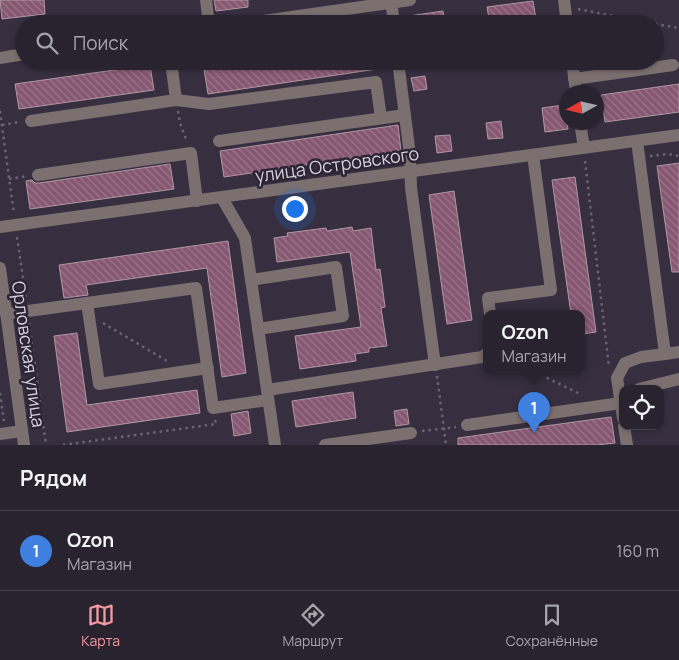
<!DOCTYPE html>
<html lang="ru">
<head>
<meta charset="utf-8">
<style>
  body { margin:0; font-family:Manrope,sans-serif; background:#312b38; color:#f1f3f6 }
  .controls { position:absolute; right:15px; bottom:15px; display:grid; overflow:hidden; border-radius:10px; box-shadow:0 1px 4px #0004 }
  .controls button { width:45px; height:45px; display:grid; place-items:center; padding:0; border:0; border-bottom:1px solid #45404c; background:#292330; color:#f1f3f6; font:25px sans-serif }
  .compass { position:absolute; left:559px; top:85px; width:45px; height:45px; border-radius:50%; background:#292330; box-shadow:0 1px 4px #0004; rotate:262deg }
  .you { position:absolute; left:294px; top:208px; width:18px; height:18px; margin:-12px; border:4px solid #fff; border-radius:50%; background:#1a73e8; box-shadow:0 0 0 8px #1a73e833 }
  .badge { display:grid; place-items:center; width:32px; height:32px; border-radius:50%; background:#f49aa2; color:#fff; font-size:16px; font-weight:700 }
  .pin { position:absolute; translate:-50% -41px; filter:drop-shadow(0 1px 2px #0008) }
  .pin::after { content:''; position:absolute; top:26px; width:18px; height:15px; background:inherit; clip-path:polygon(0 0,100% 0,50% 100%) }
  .popup { position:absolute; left:483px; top:310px; width:102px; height:65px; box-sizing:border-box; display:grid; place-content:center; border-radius:10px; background:#292330; filter:drop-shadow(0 1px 4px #0005); font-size:16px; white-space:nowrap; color:#a5a4ab }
  .popup b { font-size:19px; color:#f1f3f6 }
  .popup::after { content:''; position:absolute; left:50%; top:100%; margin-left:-10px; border:10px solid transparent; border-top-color:#292330 }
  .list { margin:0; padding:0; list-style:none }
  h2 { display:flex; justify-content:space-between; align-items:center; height:65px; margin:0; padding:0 20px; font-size:21px }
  h2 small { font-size:16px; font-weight:400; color:#a5a4ab }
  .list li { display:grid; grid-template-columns:32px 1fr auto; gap:15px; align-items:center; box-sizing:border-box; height:80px; padding:0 20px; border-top:1px solid #45404c }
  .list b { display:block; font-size:19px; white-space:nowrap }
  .list p { margin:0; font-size:16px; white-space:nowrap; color:#a5a4ab }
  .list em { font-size:16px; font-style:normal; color:#a5a4ab }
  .icon { flex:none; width:28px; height:28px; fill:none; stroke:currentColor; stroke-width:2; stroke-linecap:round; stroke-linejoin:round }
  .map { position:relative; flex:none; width:679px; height:445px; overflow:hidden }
  .search { position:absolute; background:#292330; box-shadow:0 1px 4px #0004; left:15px; right:15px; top:15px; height:55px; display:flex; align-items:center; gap:12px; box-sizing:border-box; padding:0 18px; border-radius:28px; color:#a5a4ab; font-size:19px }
  .sheet { height:145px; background:#292330 }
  nav { display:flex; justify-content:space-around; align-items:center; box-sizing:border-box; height:70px; border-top:1px solid #45404c; background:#292330; font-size:14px; color:#a5a4ab }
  nav a { display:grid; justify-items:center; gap:2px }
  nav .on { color:#f49aa2 }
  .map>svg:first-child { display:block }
  .building { fill:url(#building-back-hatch); stroke:#b097a3 }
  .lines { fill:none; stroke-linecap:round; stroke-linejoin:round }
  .path { stroke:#6b6473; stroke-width:2.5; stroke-dasharray:2.5 4; stroke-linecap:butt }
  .minor { stroke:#7b6f6f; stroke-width:12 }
  .labels { text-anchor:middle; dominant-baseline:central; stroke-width:5; stroke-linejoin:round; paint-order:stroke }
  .street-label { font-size:18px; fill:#d4cfda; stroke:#2d2536 }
</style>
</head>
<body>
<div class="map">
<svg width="679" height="445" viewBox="0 0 679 445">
  <defs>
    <pattern id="building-back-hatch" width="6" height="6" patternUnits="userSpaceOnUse" patternTransform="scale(1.25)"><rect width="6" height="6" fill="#865770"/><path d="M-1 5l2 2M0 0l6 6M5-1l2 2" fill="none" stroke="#9c768a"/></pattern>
  </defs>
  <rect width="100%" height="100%" fill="#372f40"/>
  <g class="building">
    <path d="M 0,0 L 44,0 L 45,14 L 2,19 Z"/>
    <path d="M 214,0 L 248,0 L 248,7 L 216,11 Z"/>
    <path d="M 533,1 L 536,19 L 500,24 L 490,24 L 487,7 Z"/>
    <path d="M 443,11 L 445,24 L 402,24 L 402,17 Z"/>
    <path d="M 258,61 L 384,61 L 384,68 L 208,94 L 204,69 Z"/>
    <path d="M 150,65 L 154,90 L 19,109 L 15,84 Z"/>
    <path d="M 425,76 L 427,89 L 414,91 L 411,78 Z"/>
    <path d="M 679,84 L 679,112 L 605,122 L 601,95 Z"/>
    <path d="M 564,105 L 568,129 L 545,132 L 542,108 Z"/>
    <path d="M 501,121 L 503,138 L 488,139 L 486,123 Z"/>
    <path d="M 398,125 L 401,151 L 224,177 L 220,151 Z"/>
    <path d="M 450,135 L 452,151 L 437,153 L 435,136 Z"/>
    <path d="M 679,163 L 679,272 L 672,272 L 657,166 Z"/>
    <path d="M 170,164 L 174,189 L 30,209 L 26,181 L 32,180 L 35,183 L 39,183 Z"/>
    <path d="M 575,177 L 596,332 L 582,334 L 582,314 L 571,314 L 552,180 Z"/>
    <path d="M 454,191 L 472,320 L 447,324 L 429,195 Z"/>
    <path d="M 352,227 L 353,231 L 371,228 L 376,270 L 380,269 L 385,307 L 381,308 L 387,346 L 369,348 L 369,352 L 355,354 L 356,361 L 300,369 L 295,336 L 361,327 L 350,252 L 277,262 L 274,238 L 288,236 L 287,233 L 326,228 L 327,231 Z"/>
    <path d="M 228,241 L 246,373 L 222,377 L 207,268 L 86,285 L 88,295 L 64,298 L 59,265 Z"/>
    <path d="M 77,333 L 87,405 L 197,390 L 200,413 L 67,432 L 54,336 Z"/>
    <path d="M 353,392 L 356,418 L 296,427 L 292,401 Z"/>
    <path d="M 407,409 L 409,424 L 396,426 L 394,411 Z"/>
    <path d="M 248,411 L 251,433 L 234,436 L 231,414 Z"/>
    <path d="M 611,417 L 615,443 L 597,445 L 458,445 L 458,438 Z"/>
  </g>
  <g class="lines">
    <g class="path">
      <path d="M 578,9 L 655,24"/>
      <path d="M 655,24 L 679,28"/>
      <path d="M 0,111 L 14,214"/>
      <path d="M 178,111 L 180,123 L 187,142"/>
      <path d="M 2,125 L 19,122"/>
      <path d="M 650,156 L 668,154 L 679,156"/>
      <path d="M 585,161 L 609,367"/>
      <path d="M 9,179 L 27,176"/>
      <path d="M 17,237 L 26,298"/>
      <path d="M 29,323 L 46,445"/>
      <path d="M 103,323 L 167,361"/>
      <path d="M 535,372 L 582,395"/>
      <path d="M 437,376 L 446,445"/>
      <path d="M 0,393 L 4,421"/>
      <path d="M 422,431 L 456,427"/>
      <path d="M 63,445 L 216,424 L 215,420"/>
    </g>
    <g class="minor">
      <path d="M 206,0 L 209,24"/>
      <path d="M 391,0 L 394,24"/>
      <path d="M 564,0 L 567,24"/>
      <path d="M 242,24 L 410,0"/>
      <path d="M 0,58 L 24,54"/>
      <path d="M 171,61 L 176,100"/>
      <path d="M 398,61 L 410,155 L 411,188 L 435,365"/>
      <path d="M 572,61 L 576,92"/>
      <path d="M 574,79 L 673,65"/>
      <path d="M 31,121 L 176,100 L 209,104 L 376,82 L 381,118"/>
      <path d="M 580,122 L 584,148"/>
      <path d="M 219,141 L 405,115"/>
      <path d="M 38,175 L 191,153 L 197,201"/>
      <path d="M 222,198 L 245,238 L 275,445"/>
      <path d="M 0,227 L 679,135"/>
      <path d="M 0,268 L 24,445"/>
      <path d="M 251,280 L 336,267 L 343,316 L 258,329"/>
      <path d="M 6,314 L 87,303"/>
      <path d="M 490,314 L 488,298 L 551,290 L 533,155"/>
      <path d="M 665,354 L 679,352"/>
      <path d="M 208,368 L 99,384 L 87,303 L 196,288 L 213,408 L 268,400"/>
      <path d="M 639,389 L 679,379"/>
      <path d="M 267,390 L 482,357 L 486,354"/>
      <path d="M 623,418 L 617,378 L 625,363 L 641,357 L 665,354 L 637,141"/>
      <path d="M 467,425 L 621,403"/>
      <path d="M 624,426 L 627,445"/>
      <path d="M 0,434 L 22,431"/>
      <path d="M 325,445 L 411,433"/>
    </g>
  </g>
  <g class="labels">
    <g class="street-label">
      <text transform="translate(337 164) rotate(-8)">улица Островского</text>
      <text transform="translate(29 354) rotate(82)">Орловская улица</text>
    </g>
  </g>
</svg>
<div class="controls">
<button><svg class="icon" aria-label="locate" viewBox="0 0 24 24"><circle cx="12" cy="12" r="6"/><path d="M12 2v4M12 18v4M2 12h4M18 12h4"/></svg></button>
</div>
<svg class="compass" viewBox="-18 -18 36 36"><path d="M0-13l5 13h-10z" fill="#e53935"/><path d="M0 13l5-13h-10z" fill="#a5a4ab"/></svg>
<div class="you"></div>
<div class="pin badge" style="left:534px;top:433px;background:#3f7fe0">1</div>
<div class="popup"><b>Ozon</b>Магазин</div>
<div class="search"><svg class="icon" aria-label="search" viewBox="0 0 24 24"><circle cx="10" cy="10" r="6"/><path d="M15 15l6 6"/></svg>Поиск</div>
</div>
<section class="sheet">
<h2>Рядом<small></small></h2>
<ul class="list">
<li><span class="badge" style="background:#3f7fe0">1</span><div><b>Ozon</b><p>Магазин</p></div><em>160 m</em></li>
</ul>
</section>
<nav>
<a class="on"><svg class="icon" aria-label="map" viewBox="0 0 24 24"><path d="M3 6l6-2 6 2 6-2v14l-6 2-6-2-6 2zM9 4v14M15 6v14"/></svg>Карта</a>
<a><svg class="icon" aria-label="directions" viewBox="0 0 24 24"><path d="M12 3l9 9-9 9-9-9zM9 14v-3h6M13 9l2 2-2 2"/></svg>Маршрут</a>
<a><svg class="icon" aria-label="saved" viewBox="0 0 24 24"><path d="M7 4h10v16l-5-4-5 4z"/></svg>Сохранённые</a>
</nav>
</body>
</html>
